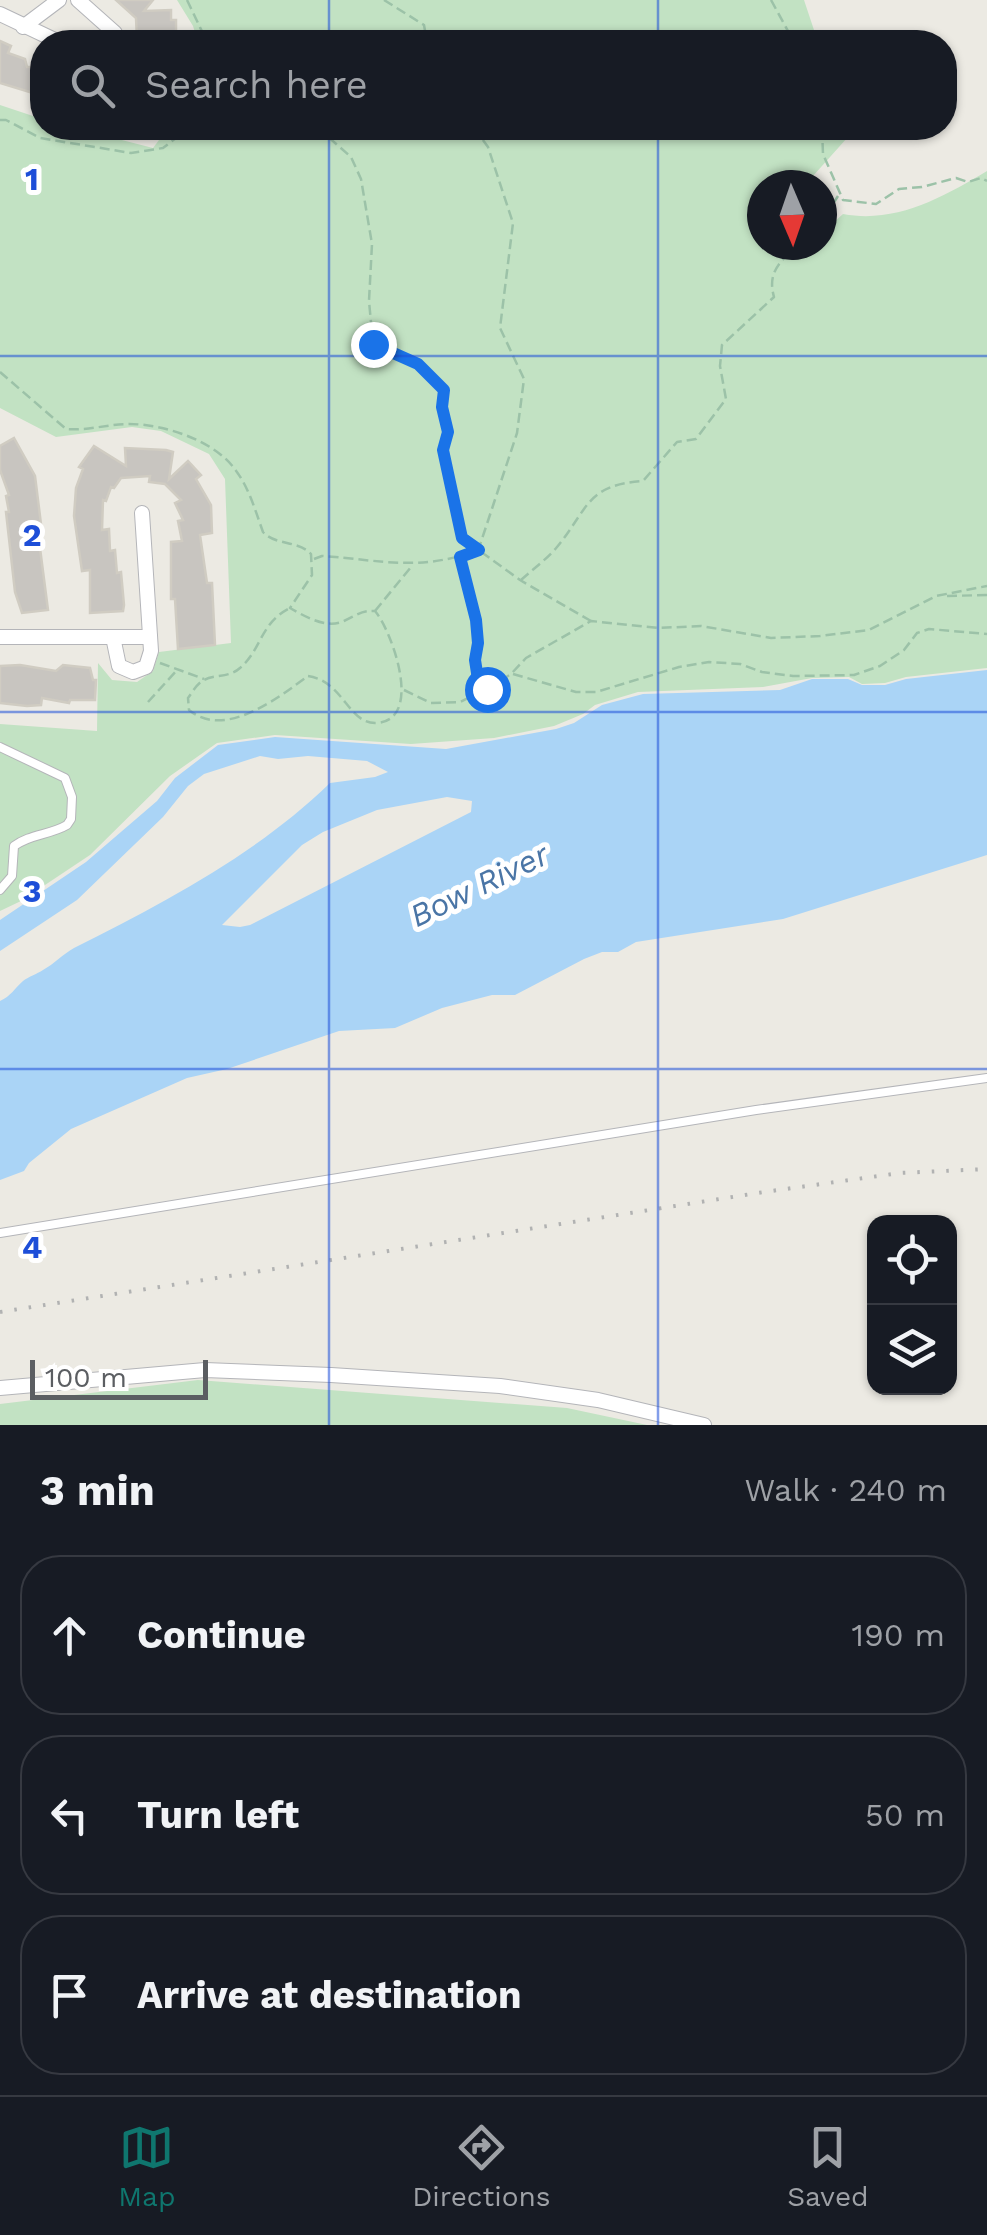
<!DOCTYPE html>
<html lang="en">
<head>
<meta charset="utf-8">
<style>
  body { margin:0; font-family:"Work Sans",sans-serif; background:#242831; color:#f1f3f6 }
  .controls { position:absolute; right:30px; bottom:30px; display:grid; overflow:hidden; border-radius:20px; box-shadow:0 2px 8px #0004 }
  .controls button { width:90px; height:90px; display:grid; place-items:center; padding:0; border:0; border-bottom:2px solid #363941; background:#171b24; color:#f1f3f6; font:50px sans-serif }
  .compass { position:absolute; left:747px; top:170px; width:90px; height:90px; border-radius:50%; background:#171b24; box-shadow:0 2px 8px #0004; rotate:178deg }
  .scale { position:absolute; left:30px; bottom:25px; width:178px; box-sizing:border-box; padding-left:10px; border:5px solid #5b5e62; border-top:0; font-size:28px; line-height:35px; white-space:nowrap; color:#5b5e62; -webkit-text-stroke:8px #fff; paint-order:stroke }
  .stop { position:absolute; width:30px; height:30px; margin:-22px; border:8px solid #1a73e8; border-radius:50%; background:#fff }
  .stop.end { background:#1a73e8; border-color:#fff; box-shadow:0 2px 10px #0008 }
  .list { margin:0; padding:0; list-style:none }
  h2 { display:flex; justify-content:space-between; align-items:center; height:130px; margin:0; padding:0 40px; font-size:42px }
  h2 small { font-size:32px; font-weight:400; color:#9ea1a6 }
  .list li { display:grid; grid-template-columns:65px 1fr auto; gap:30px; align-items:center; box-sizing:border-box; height:160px; margin:0 20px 20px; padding:0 20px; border:2px solid #363941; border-radius:40px }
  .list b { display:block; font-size:38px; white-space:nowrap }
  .list em { font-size:32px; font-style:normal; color:#9ea1a6 }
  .icon { flex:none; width:55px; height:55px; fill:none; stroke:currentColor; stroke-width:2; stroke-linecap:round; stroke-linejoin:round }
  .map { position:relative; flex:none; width:987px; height:1425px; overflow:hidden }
  .search { position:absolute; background:#171b24; box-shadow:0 2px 8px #0004; left:30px; right:30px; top:30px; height:110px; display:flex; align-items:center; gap:25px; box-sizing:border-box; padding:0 35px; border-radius:40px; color:#9ea1a6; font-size:38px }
  .sheet { height:670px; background:#171b24 }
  nav { display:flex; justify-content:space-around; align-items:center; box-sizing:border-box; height:140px; border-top:2px solid #363941; background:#171b24; font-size:28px; color:#9ea1a6 }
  nav a { display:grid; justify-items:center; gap:5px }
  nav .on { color:#0f766e }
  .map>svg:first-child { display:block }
  .green { fill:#c2e2c3 }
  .water { fill:#aad4f6; fill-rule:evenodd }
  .building { fill:#c8c5c0; stroke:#d0ccc2; stroke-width:2.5 }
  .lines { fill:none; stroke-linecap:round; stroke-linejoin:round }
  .service-casing { stroke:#b4b5b9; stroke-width:10 }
  .minor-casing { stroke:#b4b5b9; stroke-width:16 }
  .path { stroke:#9cc2a8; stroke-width:2.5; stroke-dasharray:10 5; stroke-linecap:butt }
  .service { stroke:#fff; stroke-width:8 }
  .minor { stroke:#fff; stroke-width:14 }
  .rail { stroke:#b1b2b2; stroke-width:4; stroke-dasharray:2.5 12; stroke-linecap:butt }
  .route { stroke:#1a73e8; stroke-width:12 }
  .grid { fill:none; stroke:#1d4ed8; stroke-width:2.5; stroke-opacity:0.55 }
  .labels { text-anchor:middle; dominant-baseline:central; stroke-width:10; stroke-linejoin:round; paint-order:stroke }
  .water-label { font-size:32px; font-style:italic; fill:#4a75a6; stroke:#fff }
  .grid-label { font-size:32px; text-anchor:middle; font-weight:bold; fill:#1d4ed8; stroke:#fff; stroke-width:10; stroke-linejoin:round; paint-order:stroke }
</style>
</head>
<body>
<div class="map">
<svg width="987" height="1425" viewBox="0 0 987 1425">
  <rect width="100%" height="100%" fill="#eceae3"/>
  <g class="green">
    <path d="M 177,0 L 804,0 L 818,42 L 198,42 L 193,26 Z"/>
    <path d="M 0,105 L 42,119 L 42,128 L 75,128 L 153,148 L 168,128 L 856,128 L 813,176 L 811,185 L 762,185 L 762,245 L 822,245 L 822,227 L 825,230 L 843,214 C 896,224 943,197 987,171 L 987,668 L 906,677 L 885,683 L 862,684 L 849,677 L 812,678 L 763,687 L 638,692 L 595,705 L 583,714 L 554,726 L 494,738 L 411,744 L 275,735 L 217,743 L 170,776 L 90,855 L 21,901 L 0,911 L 0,724 L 97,731 L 98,663 L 112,680 L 137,682 L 153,671 L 159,652 L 231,643 L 225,479 L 209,454 L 161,431 L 132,427 L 56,437 L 0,408 Z"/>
    <path d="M 198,1380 L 567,1408 L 647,1425 L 0,1425 L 0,1404 Z"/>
  </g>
  <path class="water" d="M 987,670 L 987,855 L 783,919 L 636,942 L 618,952 L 602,952 L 584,959 L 515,995 L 492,995 L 442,1008 L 395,1028 L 339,1031 L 227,1069 L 187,1078 L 71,1129 L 29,1163 L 24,1171 L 0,1180 L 0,1001 C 11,996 14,989 23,981 C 28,977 37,974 43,970 C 54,964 63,954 74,948 C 165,902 257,854 330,783 L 375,777 L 388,772 L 367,761 L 308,756 L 278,759 L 260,756 L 204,774 L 188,786 L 163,817 L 77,900 L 0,951 L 0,920 L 86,862 L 157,801 L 175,778 L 218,745 L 275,737 L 446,749 L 556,729 L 574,723 L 602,705 L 643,694 L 780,690 L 812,679 L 848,679 L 862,685 L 885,685 L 906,679 ZM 447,797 L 472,801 L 471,812 L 250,925 L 240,927 L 222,925 L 302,845 L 323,832 L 377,810 Z"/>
  <g class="building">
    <path d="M 116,0 L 153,0 L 144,11 L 171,10 L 171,20 L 176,20 L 176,42 L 140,42 L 140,39 L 137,39 L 136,18 Z"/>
    <path d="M 0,41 L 11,46 L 8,53 L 25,59 L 27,67 L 42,67 L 42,101 L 33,101 L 33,93 L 0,83 Z"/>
    <path d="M 14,438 L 35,476 L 41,524 L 37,525 L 48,610 L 22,613 L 15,592 L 6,512 L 9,512 L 6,496 L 9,495 L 0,470 L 0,446 Z"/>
    <path d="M 94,446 L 126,466 L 125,448 L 166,450 L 173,452 L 169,479 L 188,461 L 201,475 L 196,479 L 211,505 L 212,533 L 200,535 L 207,583 L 212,583 L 215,645 L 178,649 L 175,599 L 171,599 L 171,542 L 182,541 L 178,521 L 183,520 L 175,503 L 181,500 L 165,484 L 149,482 L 150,476 L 121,478 L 114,488 L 111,487 L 106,501 L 103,500 L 102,530 L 109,529 L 110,551 L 115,550 L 117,573 L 121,572 L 124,605 L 123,611 L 90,613 L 90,570 L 82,571 L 74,516 L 76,488 L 83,469 L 79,467 Z"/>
    <path d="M 20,665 L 56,671 L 63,665 L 90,668 L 93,680 L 96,680 L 95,700 L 70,700 L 69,703 L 42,698 L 41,705 L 27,706 L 0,703 L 0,666 Z"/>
  </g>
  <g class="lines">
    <defs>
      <g id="service">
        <path d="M 0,747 L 65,778 L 72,797 L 71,819 L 67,825 C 50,835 30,834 14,846 L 12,876 L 0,890"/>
        <path d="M 0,1233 L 756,1110 L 987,1078"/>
      </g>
      <g id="minor">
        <path d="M 78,0 L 115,33 L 117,42"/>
        <path d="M 0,14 L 59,42"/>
        <path d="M 23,27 L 59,0"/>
        <path d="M 0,637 L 150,637"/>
        <path d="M 113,637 L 119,666 L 133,672 L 146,667 L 151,651 L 142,513"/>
        <path d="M 0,1388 L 205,1370 L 331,1375 L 500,1386 L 598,1400 L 704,1425"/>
      </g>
    </defs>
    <use href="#service" class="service-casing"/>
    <use href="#minor" class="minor-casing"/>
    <g class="path">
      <path d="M 187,0 L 207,42"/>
      <path d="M 384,0 L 424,25 L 427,42"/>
      <path d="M 771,0 L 794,42"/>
      <path d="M 0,120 L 6,120 L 40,138 L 131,153 L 163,148 L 189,128"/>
      <path d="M 318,128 L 351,157 L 361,179 L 372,244 L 369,301 L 373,344 L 419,364 L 443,390 L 442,407 L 448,432 L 443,450 L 462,538 L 520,580 L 591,621"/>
      <path d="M 474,128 L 488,147 L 513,223 L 500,328 L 524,379 L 517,433 L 479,548"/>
      <path d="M 822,128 L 823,154 L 843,200 L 876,204 L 899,189 L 922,187 L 956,178 L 968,182 L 981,178 L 987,181"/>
      <path d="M 822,210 L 833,204 L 838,196"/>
      <path d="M 0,372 L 66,429 C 88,431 108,424 129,424 C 163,424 213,440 234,468 C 249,487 255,510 263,532 C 276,546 298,540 311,554 L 312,575 L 290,608 C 306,617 326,629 344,621 C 355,616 362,610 375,611 C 392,631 425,722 375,723 C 348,723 343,681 308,676 C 279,697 225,740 189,710 L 188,698 C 192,693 197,683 204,680 C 215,674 229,678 240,668 C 262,649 260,623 290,608"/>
      <path d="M 460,558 L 476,621 L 478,643 L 475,660 L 480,692"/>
      <path d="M 314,559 L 322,556 C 381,560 420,572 478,550"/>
      <path d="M 521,580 C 533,569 547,559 557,547 C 589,508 586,485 643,481 L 677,442 L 696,439 L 726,399 L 720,366 L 722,345 L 774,297 C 767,272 780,262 797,245"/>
      <path d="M 947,596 L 987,595"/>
      <path d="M 375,611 L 411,567"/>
      <path d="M 160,663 L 204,679"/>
      <path d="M 513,674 L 576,692 L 596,692 L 679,667 L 709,662 L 740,664 L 762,672 L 793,676 L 854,675 L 880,666 L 904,650 L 917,633 L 929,629 L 987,634"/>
      <path d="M 404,690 L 431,703 L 460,702 L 487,689 L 511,674 L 526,658 L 591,621 L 658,628 L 701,626 L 771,638 L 820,636 L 869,630 L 936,596 L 987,586"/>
      <path d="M 148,702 L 178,669"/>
    </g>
    <use href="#service" class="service"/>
    <use href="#minor" class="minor"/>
    <path class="rail" d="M 0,1312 L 764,1192 L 900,1173 L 987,1169"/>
  </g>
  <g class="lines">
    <path class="route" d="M 373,344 L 418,364 L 444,390 L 442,407 L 448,432 L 443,450 L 462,538 L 479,550 L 460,557 L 476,620 L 478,643 L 475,660 L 480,692 L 487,689"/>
  </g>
  <path class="grid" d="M 329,0 L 329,42M 658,0 L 658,42M 329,128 L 329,1425M 658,128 L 658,1425M 0,356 L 987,356M 0,712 L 987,712M 0,1069 L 987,1069"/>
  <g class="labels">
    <g class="water-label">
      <text transform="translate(479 885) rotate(-26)">Bow River</text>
    </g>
  </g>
  <g class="grid-label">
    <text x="32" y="190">1</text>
    <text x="32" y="546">2</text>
    <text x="32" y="902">3</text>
    <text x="32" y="1258">4</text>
  </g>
</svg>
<div class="controls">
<button><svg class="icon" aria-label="locate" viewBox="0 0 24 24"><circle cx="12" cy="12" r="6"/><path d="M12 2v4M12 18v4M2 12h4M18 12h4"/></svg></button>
<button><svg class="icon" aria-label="layers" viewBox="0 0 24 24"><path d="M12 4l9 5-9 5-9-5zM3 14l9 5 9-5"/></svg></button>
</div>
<svg class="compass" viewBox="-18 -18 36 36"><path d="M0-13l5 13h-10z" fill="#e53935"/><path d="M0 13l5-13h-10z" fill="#9ea1a6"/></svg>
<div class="scale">100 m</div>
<div class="stop" style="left:487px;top:689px"></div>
<div class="stop end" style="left:373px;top:344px"></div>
<div class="search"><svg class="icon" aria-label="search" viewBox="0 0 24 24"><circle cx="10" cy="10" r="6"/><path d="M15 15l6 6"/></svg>Search here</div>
</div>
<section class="sheet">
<h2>3 min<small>Walk · 240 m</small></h2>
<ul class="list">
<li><svg class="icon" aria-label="ahead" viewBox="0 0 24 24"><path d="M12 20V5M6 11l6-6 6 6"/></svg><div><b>Continue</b></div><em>190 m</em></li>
<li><svg class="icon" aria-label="left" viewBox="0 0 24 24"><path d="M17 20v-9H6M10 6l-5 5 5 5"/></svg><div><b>Turn left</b></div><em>50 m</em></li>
<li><svg class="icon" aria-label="arrive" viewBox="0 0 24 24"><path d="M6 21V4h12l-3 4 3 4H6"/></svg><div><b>Arrive at destination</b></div></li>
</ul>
</section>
<nav>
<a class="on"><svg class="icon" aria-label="map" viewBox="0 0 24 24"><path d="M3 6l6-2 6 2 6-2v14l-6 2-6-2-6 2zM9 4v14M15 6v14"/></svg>Map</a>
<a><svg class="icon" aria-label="directions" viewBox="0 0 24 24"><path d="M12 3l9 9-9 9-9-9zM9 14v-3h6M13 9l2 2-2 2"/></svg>Directions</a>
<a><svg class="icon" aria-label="saved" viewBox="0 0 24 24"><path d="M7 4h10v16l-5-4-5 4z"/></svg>Saved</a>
</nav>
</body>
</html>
